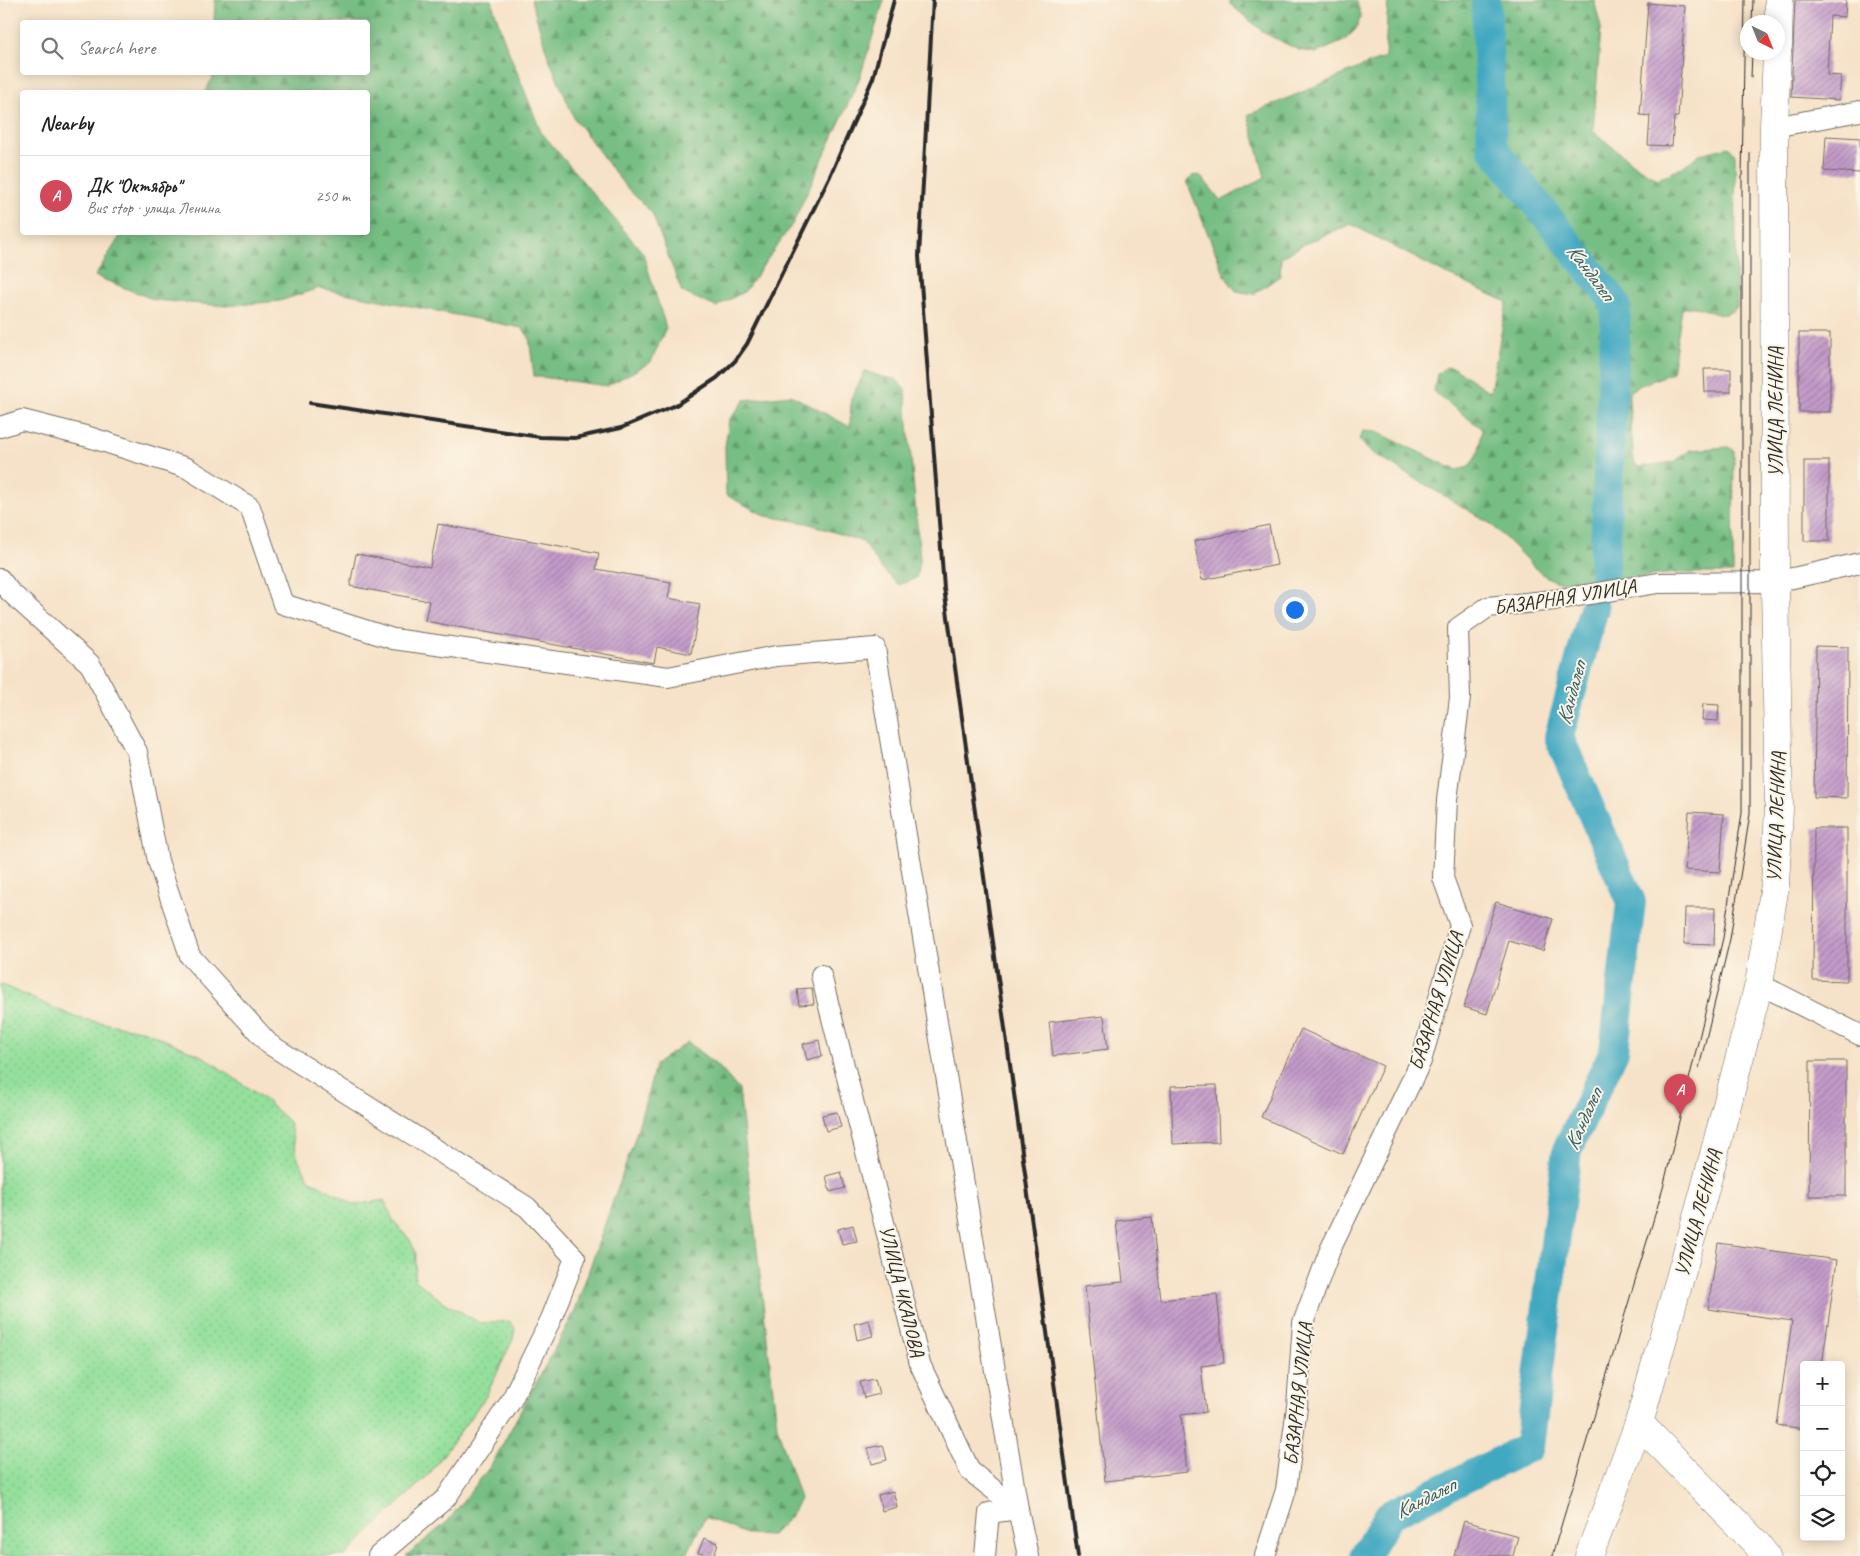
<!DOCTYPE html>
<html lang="en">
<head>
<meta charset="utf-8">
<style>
  body { margin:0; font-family:Caveat,sans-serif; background:#f2f2f2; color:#222 }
  .controls { position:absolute; right:15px; bottom:15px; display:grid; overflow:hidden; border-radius:5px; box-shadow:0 2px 12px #0003 }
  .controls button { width:45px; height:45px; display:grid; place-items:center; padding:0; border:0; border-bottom:1px solid #e0e0e0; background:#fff; color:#222; font:25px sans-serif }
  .compass { position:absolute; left:1740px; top:15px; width:45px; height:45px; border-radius:50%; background:#fff; box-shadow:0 2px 12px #0003; rotate:137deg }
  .you { position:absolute; left:1294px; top:609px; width:18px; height:18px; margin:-12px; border:4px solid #fff; border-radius:50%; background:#1a73e8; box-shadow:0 0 0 8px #1a73e833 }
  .badge { display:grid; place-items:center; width:32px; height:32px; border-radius:50%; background:#d1495b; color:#fff; font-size:16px; font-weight:700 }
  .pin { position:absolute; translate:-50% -41px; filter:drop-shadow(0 1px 2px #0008) }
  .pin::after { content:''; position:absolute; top:26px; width:18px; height:15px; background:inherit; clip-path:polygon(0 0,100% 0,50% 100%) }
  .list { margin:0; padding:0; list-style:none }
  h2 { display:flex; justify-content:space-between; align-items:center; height:65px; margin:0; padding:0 20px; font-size:21px }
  h2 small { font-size:16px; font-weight:400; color:#767676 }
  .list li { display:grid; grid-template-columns:32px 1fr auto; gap:15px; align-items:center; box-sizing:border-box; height:80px; padding:0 20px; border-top:1px solid #e0e0e0 }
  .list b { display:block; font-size:19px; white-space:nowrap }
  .list p { margin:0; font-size:16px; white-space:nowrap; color:#767676 }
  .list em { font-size:16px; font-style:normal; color:#767676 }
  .icon { flex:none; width:28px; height:28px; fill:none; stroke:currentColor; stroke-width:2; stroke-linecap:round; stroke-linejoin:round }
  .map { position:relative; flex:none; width:1860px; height:1556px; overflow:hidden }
  .search { position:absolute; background:#fff; box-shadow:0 2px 12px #0003; left:20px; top:20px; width:350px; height:55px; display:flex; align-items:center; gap:12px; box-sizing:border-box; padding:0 18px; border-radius:5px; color:#767676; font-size:19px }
  .panel { position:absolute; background:#fff; box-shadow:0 2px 12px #0003; left:20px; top:90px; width:350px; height:145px; border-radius:5px }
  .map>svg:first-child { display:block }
  .grass { fill:url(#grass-dots); stroke:#608664 }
  .forest { fill:url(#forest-firs); stroke:#517458 }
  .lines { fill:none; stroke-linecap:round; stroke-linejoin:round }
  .river { stroke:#41a8c1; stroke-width:30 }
  .building { fill:url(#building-hatch) }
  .minor-casing { stroke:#726b62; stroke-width:22 }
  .secondary-casing { stroke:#726b62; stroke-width:29 }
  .minor { stroke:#fff; stroke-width:20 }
  .secondary { stroke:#fff; stroke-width:28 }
  .tram { stroke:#2b2b2b; stroke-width:1 }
  .rail { stroke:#2b2b2b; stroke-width:4 }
  .labels { text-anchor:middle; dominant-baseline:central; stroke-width:4; stroke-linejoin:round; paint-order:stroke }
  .street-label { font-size:20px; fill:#2b2b2b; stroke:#fcf5e5 }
  .water-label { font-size:21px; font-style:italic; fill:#345d67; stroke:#fcf5e5 }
</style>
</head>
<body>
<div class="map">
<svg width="1860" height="1556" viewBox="0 0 1860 1556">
  <defs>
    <pattern id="grass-dots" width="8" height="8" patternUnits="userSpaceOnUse" patternTransform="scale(1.25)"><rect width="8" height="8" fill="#94e09c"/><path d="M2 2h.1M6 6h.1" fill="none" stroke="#80c087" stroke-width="1.8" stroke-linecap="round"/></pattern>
    <pattern id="forest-firs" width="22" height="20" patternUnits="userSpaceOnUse" patternTransform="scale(1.25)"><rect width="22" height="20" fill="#77be84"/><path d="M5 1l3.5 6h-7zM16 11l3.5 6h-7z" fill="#629b6c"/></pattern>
    <pattern id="building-hatch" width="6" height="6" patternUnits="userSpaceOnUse" patternTransform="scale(1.25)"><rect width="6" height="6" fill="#c39bca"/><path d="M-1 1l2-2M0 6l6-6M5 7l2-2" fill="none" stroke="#9f7fa4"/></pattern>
  </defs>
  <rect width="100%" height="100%" fill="#fcf5e5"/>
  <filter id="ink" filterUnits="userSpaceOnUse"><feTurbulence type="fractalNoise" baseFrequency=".02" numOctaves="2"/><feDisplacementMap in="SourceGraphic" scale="10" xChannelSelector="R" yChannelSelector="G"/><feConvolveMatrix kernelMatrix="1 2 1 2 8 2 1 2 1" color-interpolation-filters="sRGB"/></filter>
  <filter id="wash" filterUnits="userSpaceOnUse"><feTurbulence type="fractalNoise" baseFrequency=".0096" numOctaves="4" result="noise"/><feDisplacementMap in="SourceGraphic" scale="20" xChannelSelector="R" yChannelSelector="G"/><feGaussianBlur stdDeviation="1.12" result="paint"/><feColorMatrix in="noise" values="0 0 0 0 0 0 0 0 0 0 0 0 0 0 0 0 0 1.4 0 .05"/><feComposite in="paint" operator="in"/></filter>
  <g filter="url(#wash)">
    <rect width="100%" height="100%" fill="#f6e2c8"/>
    <path class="grass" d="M 0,984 L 77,1018 L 145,1031 L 204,1057 L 264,1099 L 289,1122 L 298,1159 L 309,1179 L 354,1205 L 384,1200 L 393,1220 L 410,1240 L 416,1254 L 415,1280 L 443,1302 L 480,1323 L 509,1321 L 515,1328 L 513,1339 L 486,1396 L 430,1473 L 345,1556 L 0,1556 Z"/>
    <g class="forest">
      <path d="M 215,0 L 491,0 L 503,37 L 541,132 L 643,253 L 666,328 L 651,362 L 607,386 L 534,376 L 529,337 L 522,328 L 319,288 L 280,301 L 225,306 L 155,300 L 95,276 L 122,233 L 368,232 L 368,92 L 205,92 L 213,77 L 214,73 L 368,72 L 368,22 L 214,22 Z"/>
      <path d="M 531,0 L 884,0 L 859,80 L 793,223 L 745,291 L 716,307 L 682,292 L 652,213 L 625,186 L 574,118 L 548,56 Z"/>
      <path d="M 1230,0 L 1356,0 L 1361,16 L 1356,29 L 1344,41 L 1316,53 L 1299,50 L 1266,34 L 1230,4 Z"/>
      <path d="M 1388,0 L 1594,0 L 1601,28 L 1593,131 L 1637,167 L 1658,179 L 1681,168 L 1700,154 L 1729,147 L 1735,155 L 1737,307 C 1720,323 1710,308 1694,307 C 1690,306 1685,308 1682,309 L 1672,373 L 1638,386 L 1629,392 L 1629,402 L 1634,461 L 1638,467 L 1674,462 L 1690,450 L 1728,447 L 1734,450 L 1733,573 L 1677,573 L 1571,584 L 1554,581 L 1539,572 L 1491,524 L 1369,451 L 1359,439 L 1363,431 L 1377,432 L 1456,470 L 1469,467 L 1479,451 L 1482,429 L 1434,392 L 1437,374 L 1447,367 L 1454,368 L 1490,392 L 1507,302 L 1446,274 L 1351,224 L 1302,245 L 1281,258 L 1280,276 L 1254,294 L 1236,291 L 1225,276 L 1187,182 L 1192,176 L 1200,175 L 1221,201 L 1265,177 L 1248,115 L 1385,57 Z"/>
      <path d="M 865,371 L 882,377 L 896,379 L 905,390 L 920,559 L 916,578 L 899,585 L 882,569 L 863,542 L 807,523 L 766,516 L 726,495 L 725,447 L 729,420 L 745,400 L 791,395 L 850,427 L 851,399 Z"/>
      <path d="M 688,1042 L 721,1069 L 739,1090 L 777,1426 L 800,1499 L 790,1517 L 772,1535 L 746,1534 L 705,1517 L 686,1556 L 406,1556 L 448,1521 L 492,1464 L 574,1313 L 634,1141 L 656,1064 Z"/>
    </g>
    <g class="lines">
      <g class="river">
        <path d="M 1486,0 L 1492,147 L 1616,304 L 1604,570"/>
        <path d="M 1364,1556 L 1389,1515 L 1529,1447 L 1567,1150 L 1614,1051 L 1631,902 L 1559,737 L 1594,608"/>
      </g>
    </g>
    <g id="blocks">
      <g class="building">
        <path d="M 1795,0 L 1846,0 L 1845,17 L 1830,16 L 1827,75 L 1841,76 L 1839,100 L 1791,97 Z"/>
        <path d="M 1648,3 L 1685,6 L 1678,117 L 1674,117 L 1672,146 L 1648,145 L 1650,116 L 1640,115 Z"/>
        <path d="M 1826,136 L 1860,138 L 1860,173 L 1824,171 Z"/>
        <rect x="1799" y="333" width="31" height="79"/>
        <path d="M 1704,369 L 1731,369 L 1731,392 L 1705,392 Z"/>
        <rect x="1804" y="461" width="25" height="80"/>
        <path d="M 438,524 L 599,553 L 596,569 L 671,582 L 668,598 L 700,604 L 691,654 L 657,647 L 654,663 L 425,621 L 429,601 L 350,586 L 356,554 L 430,567 Z"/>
        <path d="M 1269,525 L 1277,565 L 1202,580 L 1194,541 Z"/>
        <path d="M 1816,646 L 1848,647 L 1847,798 L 1814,797 Z"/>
        <path d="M 1703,704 L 1719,705 L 1718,721 L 1702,720 Z"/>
        <path d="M 1689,812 L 1724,814 L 1720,872 L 1685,870 Z"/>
        <path d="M 1814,828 L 1847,828 L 1847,981 L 1813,980 Z"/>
        <path d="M 1496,902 L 1553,919 L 1543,951 L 1509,941 L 1487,1014 L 1464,1007 Z"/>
        <path d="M 1685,908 L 1715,908 L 1714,945 L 1684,944 Z"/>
        <path d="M 812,988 L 814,1004 L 799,1005 L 797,989 Z"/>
        <path d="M 1104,1016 L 1108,1049 L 1053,1056 L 1049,1022 Z"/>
        <path d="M 1301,1029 L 1383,1066 L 1343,1154 L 1261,1117 Z"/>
        <path d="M 819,1040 L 822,1056 L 807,1060 L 803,1044 Z"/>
        <path d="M 1810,1061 L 1846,1061 L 1846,1196 L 1809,1196 Z"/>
        <path d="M 1217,1085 L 1219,1142 L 1173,1144 L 1171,1086 Z"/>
        <path d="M 837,1112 L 841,1127 L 826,1131 L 822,1115 Z"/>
        <path d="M 841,1172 L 845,1188 L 830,1192 L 826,1176 Z"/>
        <path d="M 1152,1217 L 1161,1300 L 1217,1294 L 1224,1363 L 1201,1366 L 1206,1412 L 1181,1415 L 1187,1472 L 1105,1481 L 1085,1286 L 1123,1282 L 1116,1221 Z"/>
        <path d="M 853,1225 L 857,1241 L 842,1244 L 838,1229 Z"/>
        <path d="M 1718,1243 L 1837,1260 L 1822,1365 L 1804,1365 L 1804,1429 L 1777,1425 L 1792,1321 L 1708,1309 Z"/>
        <path d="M 869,1320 L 873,1336 L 857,1340 L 854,1324 Z"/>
        <path d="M 875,1379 L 879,1394 L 864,1398 L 860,1382 Z"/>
        <path d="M 883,1445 L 887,1460 L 872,1464 L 868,1448 Z"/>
        <path d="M 893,1491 L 897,1507 L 882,1511 L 878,1495 Z"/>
        <path d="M 1464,1521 L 1518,1536 L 1513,1556 L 1454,1556 Z"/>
        <path d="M 704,1538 L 718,1543 L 714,1556 L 698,1553 Z"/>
      </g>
    </g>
  </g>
  <g filter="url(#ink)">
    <use href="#blocks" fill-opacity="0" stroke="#726b62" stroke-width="1"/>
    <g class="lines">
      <defs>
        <g id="minor">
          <path d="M 1774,127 L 1860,111"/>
          <path d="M 0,427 L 22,420 L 89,437 L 187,468 L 250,507 L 283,604 L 393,639 L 668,677 L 776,656 L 875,648 L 1018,1509 L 1028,1556"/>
          <path d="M 0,579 L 10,592 L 90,664 L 137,752 L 158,861 L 190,956 L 269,1044 L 527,1207 L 575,1258 L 551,1319 L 511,1401 L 446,1498 L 378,1556"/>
          <path d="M 821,975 L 920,1364 L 970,1471 L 1018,1509 L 989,1513 L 985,1556"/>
          <path d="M 1759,984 L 1860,1035"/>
          <path d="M 1265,1556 L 1286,1490 L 1297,1407 L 1303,1323 L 1330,1250 L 1421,1061 L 1460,925 L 1443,878 L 1447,800 L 1460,698 L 1458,628 L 1488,607 L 1554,600 L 1658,583 L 1775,582 L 1860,563"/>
        </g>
        <g id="secondary">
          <path d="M 1778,46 L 1779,0"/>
          <path d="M 1639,1423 L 1756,1543 L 1766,1556"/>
          <path d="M 1589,1556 L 1639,1423 L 1703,1196 L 1759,984 L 1775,885 L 1779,809 L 1775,582 L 1774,127 L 1777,52"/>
        </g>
      </defs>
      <use href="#minor" class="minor-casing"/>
      <use href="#secondary" class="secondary-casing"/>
      <use href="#minor" class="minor"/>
      <use href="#secondary" class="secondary"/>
      <g class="tram">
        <path d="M 1752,22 L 1753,0"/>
        <path d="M 1751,78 L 1752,52"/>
        <path d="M 1699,1068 L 1730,939 L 1750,814 L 1750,153"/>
        <path d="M 1552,1556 L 1663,1188 L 1723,938 L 1742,813 L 1742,178 L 1745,0"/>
      </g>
      <g class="rail">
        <path d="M 933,0 L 919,256 L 944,588 L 1078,1556"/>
        <path d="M 310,403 L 540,437 L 575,438 L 621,428 L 676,405 L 717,378 L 735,361 L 747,344 L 830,176 L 873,78 L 894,0"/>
      </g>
    </g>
  </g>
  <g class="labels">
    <g class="street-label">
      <text transform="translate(1775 412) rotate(-90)">УЛИЦА ЛЕНИНА</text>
      <text transform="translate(1565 597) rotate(-9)">БАЗАРНАЯ УЛИЦА</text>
      <text transform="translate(1776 817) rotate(-88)">УЛИЦА ЛЕНИНА</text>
      <text transform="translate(1436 1001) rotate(-73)">БАЗАРНАЯ УЛИЦА</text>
      <text transform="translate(1698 1213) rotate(-75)">УЛИЦА ЛЕНИНА</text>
      <text transform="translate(902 1291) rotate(76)">УЛИЦА ЧКАЛОВА</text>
      <text transform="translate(1298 1394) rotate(-84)">БАЗАРНАЯ УЛИЦА</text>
    </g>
    <g class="water-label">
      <text transform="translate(1591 272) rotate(53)">Кандалеп</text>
      <text transform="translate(1571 693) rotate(-75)">Кандалеп</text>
      <text transform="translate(1583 1119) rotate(-66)">Кандалеп</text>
      <text transform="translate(1425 1498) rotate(-27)">Кандалеп</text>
    </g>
  </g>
</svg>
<div class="controls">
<button>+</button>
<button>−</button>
<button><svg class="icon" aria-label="locate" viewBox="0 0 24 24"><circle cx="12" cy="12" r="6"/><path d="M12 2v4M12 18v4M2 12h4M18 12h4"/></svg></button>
<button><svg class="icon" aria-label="layers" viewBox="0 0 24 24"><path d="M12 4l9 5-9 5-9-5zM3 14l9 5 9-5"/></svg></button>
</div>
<svg class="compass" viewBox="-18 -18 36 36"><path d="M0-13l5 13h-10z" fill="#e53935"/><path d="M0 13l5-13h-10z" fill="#767676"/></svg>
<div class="you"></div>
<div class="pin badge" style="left:1680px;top:1115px">A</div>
<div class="search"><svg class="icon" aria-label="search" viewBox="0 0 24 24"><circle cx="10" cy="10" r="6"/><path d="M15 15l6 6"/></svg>Search here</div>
<section class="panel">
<h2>Nearby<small></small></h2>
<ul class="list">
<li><span class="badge">A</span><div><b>ДК &quot;Октябрь&quot;</b><p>Bus stop · улица Ленина</p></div><em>250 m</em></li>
</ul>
</section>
</div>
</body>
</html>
